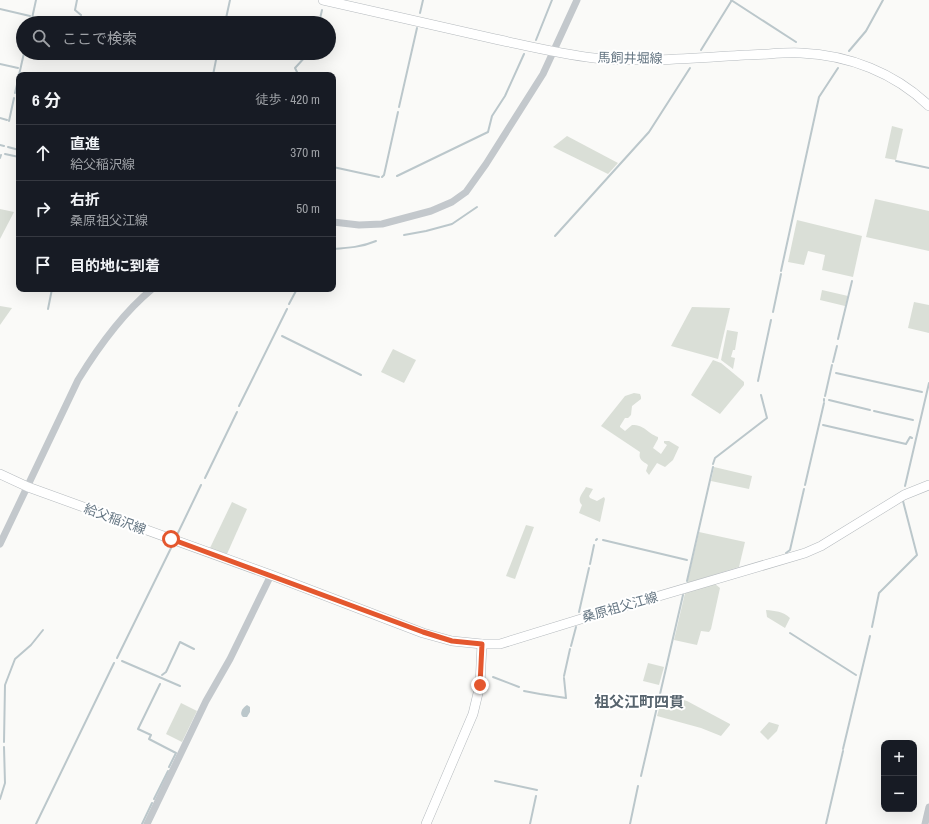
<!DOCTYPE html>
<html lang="ja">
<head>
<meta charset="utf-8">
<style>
  body { margin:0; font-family:"Archivo Narrow","Noto Sans JP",sans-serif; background:#20242c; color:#f1f3f6 }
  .controls { position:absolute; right:12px; bottom:12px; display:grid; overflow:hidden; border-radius:8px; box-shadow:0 4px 16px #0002 }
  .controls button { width:36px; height:36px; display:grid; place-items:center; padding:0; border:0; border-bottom:1px solid #363941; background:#171b24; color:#f1f3f6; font:20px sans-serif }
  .stop { position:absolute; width:12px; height:12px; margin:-9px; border:3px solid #e4572e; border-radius:50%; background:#fff }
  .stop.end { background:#e4572e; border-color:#fff; box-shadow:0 1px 4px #0008 }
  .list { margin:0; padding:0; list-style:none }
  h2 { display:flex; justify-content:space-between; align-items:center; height:52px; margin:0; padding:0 16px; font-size:17px }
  h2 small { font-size:13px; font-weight:400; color:#9ea1a6 }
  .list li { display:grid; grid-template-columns:26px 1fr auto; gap:12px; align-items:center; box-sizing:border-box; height:56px; padding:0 16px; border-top:1px solid #363941 }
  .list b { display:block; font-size:15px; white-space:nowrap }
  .list p { margin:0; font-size:13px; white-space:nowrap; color:#9ea1a6 }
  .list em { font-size:13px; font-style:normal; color:#9ea1a6 }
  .icon { flex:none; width:22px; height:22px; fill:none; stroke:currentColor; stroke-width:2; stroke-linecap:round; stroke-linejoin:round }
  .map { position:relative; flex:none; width:929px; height:824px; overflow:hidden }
  .search { position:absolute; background:#171b24; box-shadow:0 4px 16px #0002; left:16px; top:16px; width:320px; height:44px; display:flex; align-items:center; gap:10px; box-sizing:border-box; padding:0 14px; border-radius:22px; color:#9ea1a6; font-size:15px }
  .panel { position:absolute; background:#171b24; box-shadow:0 4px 16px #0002; left:16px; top:72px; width:320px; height:220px; border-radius:8px }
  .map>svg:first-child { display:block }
  .green { fill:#dadfd7 }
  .water { fill:#bbc7cb }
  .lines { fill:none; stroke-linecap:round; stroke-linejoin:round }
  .stream { stroke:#bbc7cb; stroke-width:2 }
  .major-casing { stroke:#b5babe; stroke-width:10 }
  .minor { stroke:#c3c8cc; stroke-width:7 }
  .major { stroke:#fff; stroke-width:9 }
  .route { stroke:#e4572e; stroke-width:5 }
  .labels { text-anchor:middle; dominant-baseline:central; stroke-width:4; stroke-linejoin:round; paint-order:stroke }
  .street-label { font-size:13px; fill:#657683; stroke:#fff }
  .quarter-label { font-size:15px; font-weight:bold; fill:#57646e; stroke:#fff }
</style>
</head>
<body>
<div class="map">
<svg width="929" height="824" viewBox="0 0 929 824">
  <rect width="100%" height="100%" fill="#fafaf8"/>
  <g class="green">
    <path d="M 892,126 L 903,129 L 896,160 L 885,158 Z"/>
    <path d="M 567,136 L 618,163 L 608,174 L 553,147 Z"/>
    <path d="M 875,199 L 929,211 L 929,251 L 866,237 Z"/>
    <path d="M 0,209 L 14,212 L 0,239 Z"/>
    <path d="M 797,220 L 862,236 L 853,277 L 822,270 L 825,255 L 808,251 L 804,265 L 788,262 Z"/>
    <path d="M 822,290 L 848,296 L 845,306 L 820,300 Z"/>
    <path d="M 914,302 L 929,305 L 929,333 L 908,328 Z"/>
    <path d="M 0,306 L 12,308 L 0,325 Z"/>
    <path d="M 692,307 L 730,308 L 718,359 L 671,346 Z"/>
    <path d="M 727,330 L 738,332 L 735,350 L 733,350 L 731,357 L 735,358 L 733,369 L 721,360 Z"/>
    <path d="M 393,349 L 416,360 L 404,383 L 381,372 Z"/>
    <path d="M 713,360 L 721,363 L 744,382 L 744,385 L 720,414 L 691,395 Z"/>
    <path d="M 634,393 L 640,394 L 641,397 L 641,399 L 632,406 L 631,415 L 628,418 L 625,418 L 620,426 L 620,427 L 625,431 L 632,425 C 645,425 647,433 658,437 L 658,439 L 653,448 L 661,454 L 667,445 L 664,443 L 664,441 L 669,441 L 679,447 L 673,460 L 665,467 L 657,463 L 649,475 L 646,471 L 648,465 C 643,461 638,460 640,452 L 601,426 L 625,396 Z"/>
    <path d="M 714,467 L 752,476 L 749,489 L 711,481 Z"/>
    <path d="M 586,487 L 593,489 L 589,496 L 590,498 L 597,501 L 604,497 L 605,499 L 600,522 L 579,513 L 582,505 C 576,499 583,493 586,487 Z"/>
    <path d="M 232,502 L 247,509 L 227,554 L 210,548 Z"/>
    <path d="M 526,525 L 534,527 L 515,579 L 506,576 Z"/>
    <path d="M 699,532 L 745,542 L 739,567 L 687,583 Z"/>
    <path d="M 715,584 L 720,588 L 711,629 L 709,632 L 701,631 L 697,645 L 674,640 L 685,593 Z"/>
    <path d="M 766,610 C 775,611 783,611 790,618 L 785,628 L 767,617 Z"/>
    <path d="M 648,663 L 664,667 L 659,685 L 643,681 Z"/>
    <path d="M 663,694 L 687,701 L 730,724 L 730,725 L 721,736 L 701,728 L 657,716 Z"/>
    <path d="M 181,703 L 197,711 L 182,742 L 166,734 Z"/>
    <path d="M 769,722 L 779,725 L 777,731 L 768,740 L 760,732 Z"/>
  </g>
  <path class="water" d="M 247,705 L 250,707 L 250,712 L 247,717 L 243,717 C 239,714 242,708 247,705 Z"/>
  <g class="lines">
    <g class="stream">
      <path d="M 77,0 L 75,10 L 81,15"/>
      <path d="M 731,0 L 796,42"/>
      <path d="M 0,9 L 30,16"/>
      <path d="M 420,13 L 423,0"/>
      <path d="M 31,23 L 36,0"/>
      <path d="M 225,23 L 230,0"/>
      <path d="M 319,23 L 322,10"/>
      <path d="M 536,40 L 552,0"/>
      <path d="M 701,50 L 732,0"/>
      <path d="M 849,51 L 866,31 L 883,0"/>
      <path d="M 217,56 L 218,53"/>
      <path d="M 0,64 L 18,68"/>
      <path d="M 298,74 L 295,68 L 306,56"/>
      <path d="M 19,75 L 24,53"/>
      <path d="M 213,75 L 216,60"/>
      <path d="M 15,93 L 19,76"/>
      <path d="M 399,107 L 417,28"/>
      <path d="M 0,118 L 7,120"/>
      <path d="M 9,121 L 14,98"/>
      <path d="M 0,145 L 4,146"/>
      <path d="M 8,147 L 19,150"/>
      <path d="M 5,154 L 19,157"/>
      <path d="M 0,158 L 1,155"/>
      <path d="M 896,161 L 929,168"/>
      <path d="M 333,167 L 379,177"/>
      <path d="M 397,176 L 488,132 L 492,116 L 505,96 L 524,54"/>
      <path d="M 382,177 L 384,175 L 398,112"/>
      <path d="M 404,235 L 426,231 L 452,224 L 477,207"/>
      <path d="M 555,236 L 649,132 L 690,68"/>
      <path d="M 333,249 C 348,248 362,247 376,241"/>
      <path d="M 781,271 L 819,97 L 838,68"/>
      <path d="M 289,304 L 297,289"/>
      <path d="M 48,309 L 52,289"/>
      <path d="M 773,312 L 781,274"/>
      <path d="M 282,336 L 361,375"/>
      <path d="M 838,339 L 852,281"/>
      <path d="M 833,362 L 837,346"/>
      <path d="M 836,373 L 922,392"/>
      <path d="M 758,381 L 771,320"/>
      <path d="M 825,396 L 832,365"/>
      <path d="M 829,400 L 870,410"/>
      <path d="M 824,401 L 824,399"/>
      <path d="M 239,406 L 287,309"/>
      <path d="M 874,411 L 913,420"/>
      <path d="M 823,425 L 906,444 L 910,437 L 912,438"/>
      <path d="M 713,464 L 715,458 L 767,418 L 761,395"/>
      <path d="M 205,478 L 237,412"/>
      <path d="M 805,485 L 824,403"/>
      <path d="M 905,486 L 929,383"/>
      <path d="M 176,537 L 201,485"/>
      <path d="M 596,540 L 597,539"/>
      <path d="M 603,540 L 687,560"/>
      <path d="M 786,553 L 790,550 L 804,489"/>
      <path d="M 590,564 L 594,545"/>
      <path d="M 687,581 L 713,467"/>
      <path d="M 579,612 L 589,568"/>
      <path d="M 872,627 L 879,593 L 917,555 L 903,501"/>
      <path d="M 790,633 L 856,675"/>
      <path d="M 571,646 L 576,627"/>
      <path d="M 117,658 L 172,546"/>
      <path d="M 122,661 L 180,686"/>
      <path d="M 162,675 L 166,672 L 180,642 L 194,649"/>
      <path d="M 564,676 L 570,649"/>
      <path d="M 493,677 L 519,687"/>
      <path d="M 160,684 L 138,729 L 151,735 L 149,739 L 176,753 L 169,767"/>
      <path d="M 524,691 L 540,694 L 566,698 L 564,678"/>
      <path d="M 4,742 L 5,685 L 15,659 L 31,645 L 43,630"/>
      <path d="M 843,749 L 870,636"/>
      <path d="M 641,776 L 683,595"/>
      <path d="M 495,781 L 537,790"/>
      <path d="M 0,799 L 5,783 L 4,747"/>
      <path d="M 154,799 L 168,771"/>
      <path d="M 36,824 L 114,663"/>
      <path d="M 142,824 L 152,803"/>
      <path d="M 530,824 L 536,796"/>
      <path d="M 630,824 L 638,786"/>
      <path d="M 826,824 L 843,751"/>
    </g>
    <defs>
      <g id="major">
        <path d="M 323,0 C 380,13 438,26 495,39 C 528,46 560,54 594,58 C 644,63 695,58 745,55 C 763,55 783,52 801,53 C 849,55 895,73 929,106"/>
        <path d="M 0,474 L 28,487 L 271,575 L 423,633 L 452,641 L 482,644 L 500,644 L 581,619 L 805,553 L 821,546 L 904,495 L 929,485"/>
        <path d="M 426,824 L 473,714 L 480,685 L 482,644"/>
      </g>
    </defs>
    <use href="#major" class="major-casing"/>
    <g class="minor">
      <path d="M 333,222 L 359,225 L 382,224 L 431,211 L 452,202 L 466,192 L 486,164 L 543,74 L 577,0"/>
      <path d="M 0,544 L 78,380 C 97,349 123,313 152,289"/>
      <path d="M 147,824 L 206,701 L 230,659 L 271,575"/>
      <path d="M 925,824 L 929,807"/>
    </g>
    <use href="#major" class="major"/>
  </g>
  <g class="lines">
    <path class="route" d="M 171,539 L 423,632 L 452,641 L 482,644 L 480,685"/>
  </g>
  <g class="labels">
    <g class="street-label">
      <text transform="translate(630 58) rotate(1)">馬飼井堀線</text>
      <text transform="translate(115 519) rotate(20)">給父稲沢線</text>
      <text transform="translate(620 607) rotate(-16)">桑原祖父江線</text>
    </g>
    <g class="quarter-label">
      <text x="639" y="701">祖父江町四貫</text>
    </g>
  </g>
</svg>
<div class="controls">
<button>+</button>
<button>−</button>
</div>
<div class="stop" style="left:171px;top:539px"></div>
<div class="stop end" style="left:480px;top:685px"></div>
<div class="search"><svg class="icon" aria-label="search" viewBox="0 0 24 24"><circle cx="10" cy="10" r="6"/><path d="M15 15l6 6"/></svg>ここで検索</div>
<section class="panel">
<h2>6 分<small>徒歩 · 420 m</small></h2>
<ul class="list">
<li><svg class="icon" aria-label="ahead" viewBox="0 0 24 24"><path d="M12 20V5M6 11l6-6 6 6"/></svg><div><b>直進</b><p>給父稲沢線</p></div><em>370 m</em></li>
<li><svg class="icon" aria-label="right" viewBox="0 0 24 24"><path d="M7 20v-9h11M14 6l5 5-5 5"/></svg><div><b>右折</b><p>桑原祖父江線</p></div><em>50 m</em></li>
<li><svg class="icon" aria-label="arrive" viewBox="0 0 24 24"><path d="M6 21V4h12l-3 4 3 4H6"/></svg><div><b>目的地に到着</b></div></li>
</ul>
</section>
</div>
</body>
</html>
